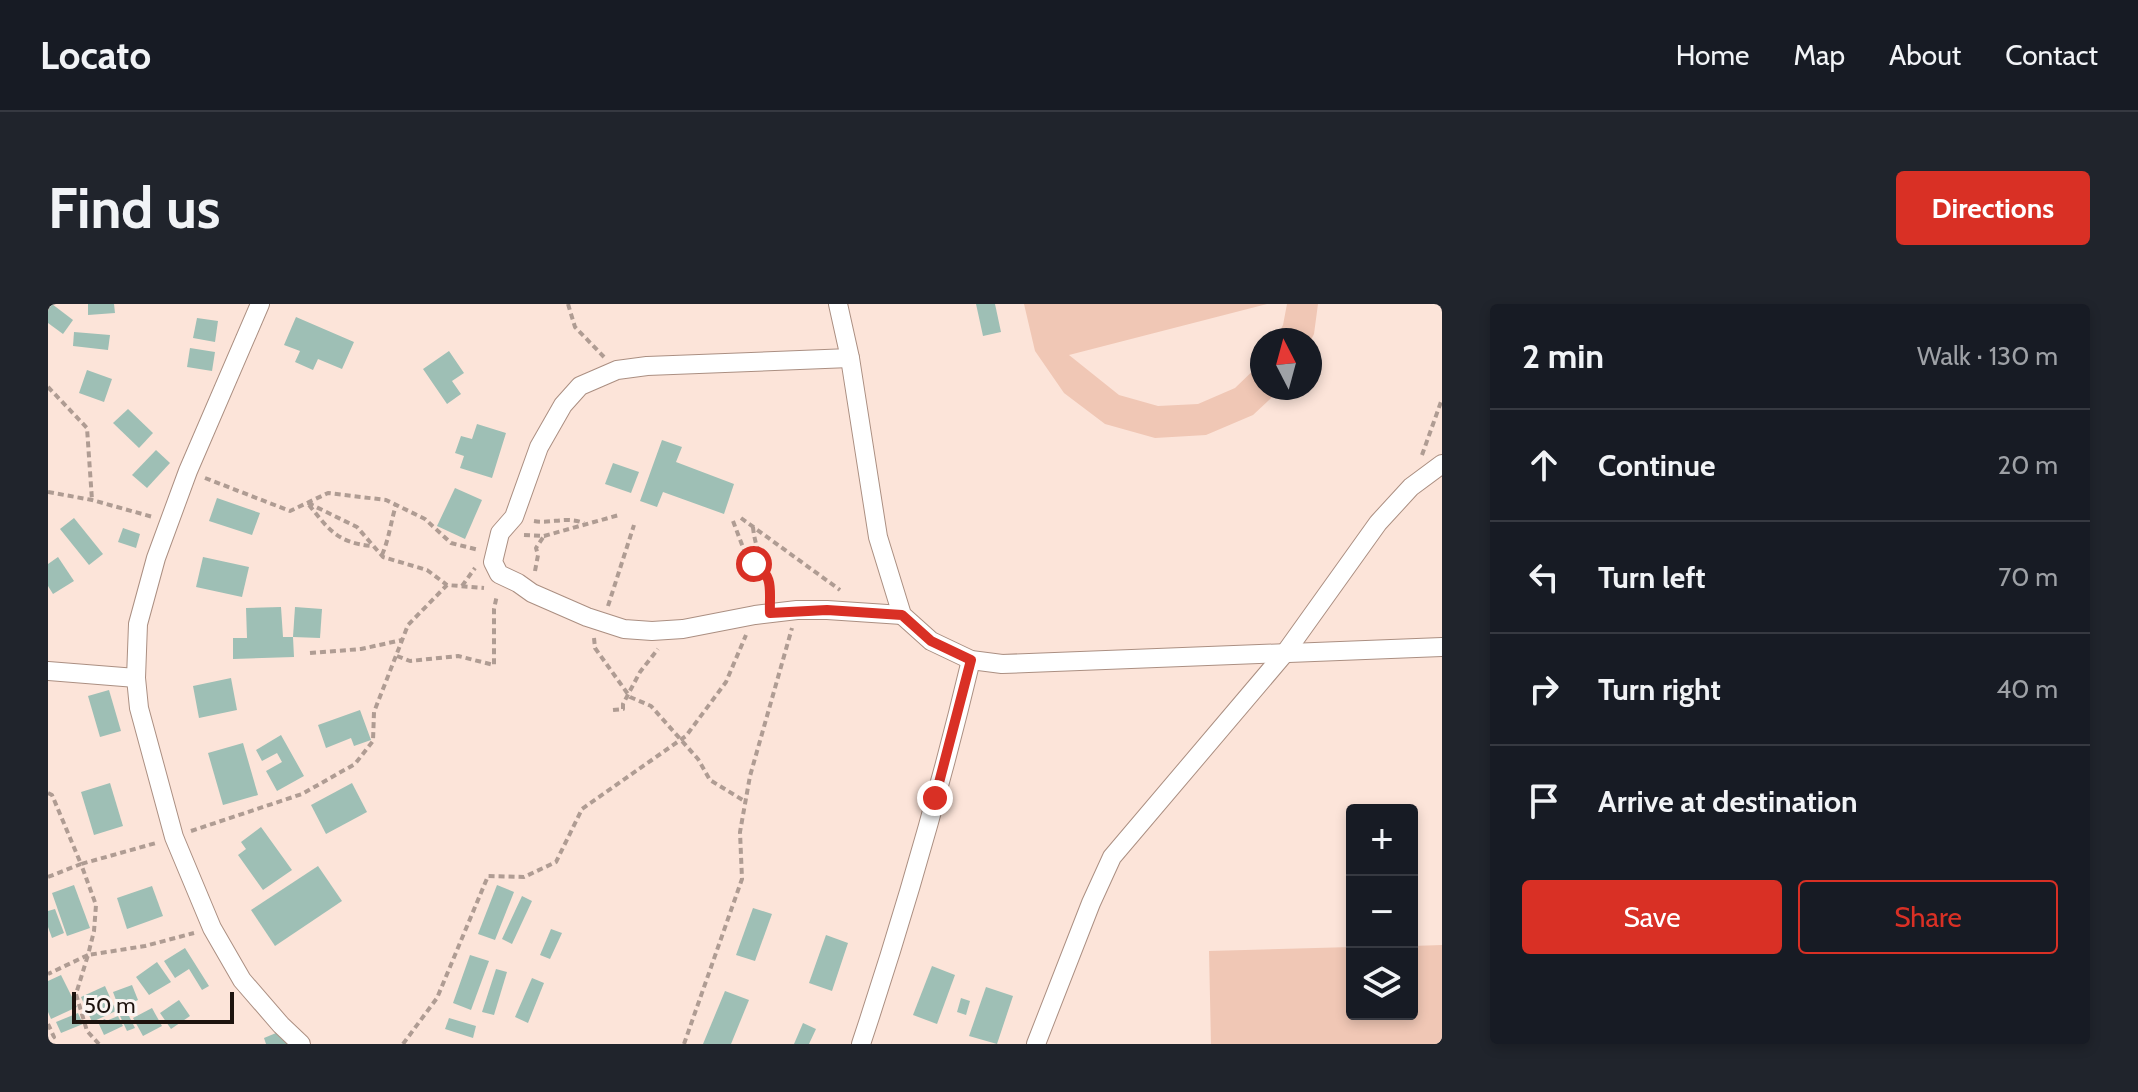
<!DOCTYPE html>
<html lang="en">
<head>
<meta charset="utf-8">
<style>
  body { margin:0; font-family:Cabin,sans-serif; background:#20242c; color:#f1f3f6 }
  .controls { position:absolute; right:24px; bottom:24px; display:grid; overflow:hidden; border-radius:8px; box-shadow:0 4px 12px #0003 }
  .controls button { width:72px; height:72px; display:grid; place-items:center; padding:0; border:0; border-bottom:2px solid #363941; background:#171b24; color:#f1f3f6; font:40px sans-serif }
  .compass { position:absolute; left:1202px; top:24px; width:72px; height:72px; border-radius:50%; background:#171b24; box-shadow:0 4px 12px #0003; rotate:354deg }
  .scale { position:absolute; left:24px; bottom:20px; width:162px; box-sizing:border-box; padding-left:8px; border:4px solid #1d130e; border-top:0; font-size:22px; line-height:28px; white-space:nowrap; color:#1d130e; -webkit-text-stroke:6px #fbf5f2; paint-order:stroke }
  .stop { position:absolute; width:24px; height:24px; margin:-18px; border:6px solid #d93025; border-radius:50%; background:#fff }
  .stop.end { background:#d93025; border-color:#fff; box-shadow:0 2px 8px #0008 }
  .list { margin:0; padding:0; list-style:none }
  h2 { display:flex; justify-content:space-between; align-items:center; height:104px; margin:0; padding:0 32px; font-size:34px }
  h2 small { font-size:26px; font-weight:400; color:#9ea1a6 }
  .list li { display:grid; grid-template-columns:52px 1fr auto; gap:24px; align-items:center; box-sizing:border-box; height:112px; padding:0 32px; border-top:2px solid #363941 }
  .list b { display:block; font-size:30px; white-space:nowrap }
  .list em { font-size:26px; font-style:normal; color:#9ea1a6 }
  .actions { display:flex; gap:16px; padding:24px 32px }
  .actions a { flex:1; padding:18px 0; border:2px solid #d93025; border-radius:8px; text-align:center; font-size:28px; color:#d93025 }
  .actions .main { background:#d93025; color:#fff }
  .icon { flex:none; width:44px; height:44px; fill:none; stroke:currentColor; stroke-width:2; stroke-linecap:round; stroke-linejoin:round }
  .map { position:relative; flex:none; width:1394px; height:740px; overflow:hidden; border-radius:8px }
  header { display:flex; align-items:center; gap:48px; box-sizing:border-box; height:112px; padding:0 40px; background:#171b24; border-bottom:2px solid #363941 }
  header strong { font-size:38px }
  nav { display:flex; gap:44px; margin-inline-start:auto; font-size:28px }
  .intro { display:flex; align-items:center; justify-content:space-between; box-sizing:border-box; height:192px; padding:0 48px }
  h1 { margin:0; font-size:56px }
  .button { padding:20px 36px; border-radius:8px; background:#d93025; color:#fff; font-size:28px; font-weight:700 }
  main { display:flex; gap:48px; padding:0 48px }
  aside { flex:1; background:#171b24; border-radius:8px; box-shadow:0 4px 12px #0003 }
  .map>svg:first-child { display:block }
  .pitch { fill:#f0c7b5 }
  .building { fill:#9ebfb5 }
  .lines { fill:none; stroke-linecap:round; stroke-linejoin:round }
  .street-casing { stroke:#ab8f82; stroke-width:20 }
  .path { stroke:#af9c93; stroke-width:4; stroke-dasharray:6 4; stroke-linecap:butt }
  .street { stroke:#fff; stroke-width:18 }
  .route { stroke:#d93025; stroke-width:10 }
</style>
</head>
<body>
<header>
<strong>Locato</strong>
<nav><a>Home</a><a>Map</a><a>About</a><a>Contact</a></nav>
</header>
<div class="intro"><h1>Find us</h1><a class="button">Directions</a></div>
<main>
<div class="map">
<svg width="1394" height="740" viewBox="0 0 1394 740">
  <rect width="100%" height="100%" fill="#fce4d9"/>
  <g class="pitch">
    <path d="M 976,0 L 1219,0 L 1021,51 L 1071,91 L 1110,102 L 1150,100 L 1187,84 L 1214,58 L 1214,84 L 1234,84 L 1205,111 L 1158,131 L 1107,134 L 1057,120 L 1016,89 L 987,47 Z"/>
    <path d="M 1239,0 L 1270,0 L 1266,30 L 1262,38 L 1262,36 L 1227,36 L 1235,21 Z"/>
    <path d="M 1394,641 L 1394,740 L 1163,740 L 1161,647 L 1304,643 L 1304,710 L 1364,710 L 1364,642 Z"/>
  </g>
  <g class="building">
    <path d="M 4,0 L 25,16 L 15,30 L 0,19 L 0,6 Z"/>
    <path d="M 40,0 L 66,0 L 67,9 L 40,11 Z"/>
    <path d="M 928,0 L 947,0 L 953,28 L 935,32 Z"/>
    <path d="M 248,13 L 306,38 L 294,65 L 270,55 L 265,66 L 247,58 L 252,47 L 236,41 Z"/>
    <path d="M 149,14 L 170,17 L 167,38 L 145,34 Z"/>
    <path d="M 26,28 L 62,31 L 60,46 L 25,42 Z"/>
    <path d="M 142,44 L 167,48 L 164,67 L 139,63 Z"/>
    <path d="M 401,47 L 416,69 L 404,77 L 413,90 L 399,100 L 375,65 Z"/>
    <path d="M 39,66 L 64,75 L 56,98 L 31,89 Z"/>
    <path d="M 80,105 L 105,129 L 91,144 L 65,119 Z"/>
    <path d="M 429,120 L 458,129 L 444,174 L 412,164 L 416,152 L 407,149 L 413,132 L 424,135 Z"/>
    <path d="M 614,136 L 634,143 L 628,158 L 686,180 L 676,210 L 615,188 L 609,203 L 592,197 Z"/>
    <path d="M 108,146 L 122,159 L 99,184 L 84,171 Z"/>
    <path d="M 565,159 L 591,168 L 583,189 L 557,180 Z"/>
    <path d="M 407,184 L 434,196 L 417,235 L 389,222 Z"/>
    <path d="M 169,194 L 212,209 L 204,231 L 161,217 Z"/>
    <path d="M 26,214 L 55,250 L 41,261 L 12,225 Z"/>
    <path d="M 75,224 L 92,230 L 88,244 L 70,238 Z"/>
    <path d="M 10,253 L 26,277 L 5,290 L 0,282 L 0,260 Z"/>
    <path d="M 155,253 L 201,263 L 194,293 L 148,283 Z"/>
    <path d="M 233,303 L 235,333 L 245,333 L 246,353 L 185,355 L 185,334 L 199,334 L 198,304 Z"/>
    <path d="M 247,303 L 274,305 L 272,334 L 245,333 Z"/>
    <path d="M 183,374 L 189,406 L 151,414 L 145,382 Z"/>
    <path d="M 61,386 L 73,427 L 52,433 L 40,392 Z"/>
    <path d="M 312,406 L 323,436 L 306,442 L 303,434 L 278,444 L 270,421 Z"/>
    <path d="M 233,431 L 256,472 L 229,487 L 218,467 L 234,458 L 229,449 L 214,457 L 208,446 Z"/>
    <path d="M 195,439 L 210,491 L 175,501 L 160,449 Z"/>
    <path d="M 62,479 L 75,522 L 46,531 L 33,488 Z"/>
    <path d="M 304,479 L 319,508 L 278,530 L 263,501 Z"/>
    <path d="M 213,523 L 244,566 L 215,586 L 190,551 L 198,545 L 193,538 Z"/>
    <path d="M 270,562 L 294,597 L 227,642 L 203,606 Z"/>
    <path d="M 26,581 L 42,624 L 19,632 L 4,589 Z"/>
    <path d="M 449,581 L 466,588 L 447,636 L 430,630 Z"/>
    <path d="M 104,582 L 115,612 L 79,625 L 69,594 Z"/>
    <path d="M 474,592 L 484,597 L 464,640 L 454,635 Z"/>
    <path d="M 705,604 L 724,610 L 707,657 L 688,651 Z"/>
    <path d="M 7,605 L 16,629 L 4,634 L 0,623 L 0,607 Z"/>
    <path d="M 503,625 L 514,629 L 502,655 L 492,651 Z"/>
    <path d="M 778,631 L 800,639 L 784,687 L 761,679 Z"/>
    <path d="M 137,644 L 161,682 L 154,686 L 141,665 L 127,674 L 116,657 Z"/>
    <path d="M 422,651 L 441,657 L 423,706 L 405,699 Z"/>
    <path d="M 109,658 L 123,678 L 101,691 L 88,673 Z"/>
    <path d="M 884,662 L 907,671 L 889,720 L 865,711 Z"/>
    <path d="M 448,665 L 459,668 L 446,711 L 434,708 Z"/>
    <path d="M 13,671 L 29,703 L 3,715 L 0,708 L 0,677 Z"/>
    <path d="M 484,674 L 496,679 L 480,719 L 467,713 Z"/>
    <path d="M 84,681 L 90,696 L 71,704 L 65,688 Z"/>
    <path d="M 57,682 L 68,707 L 44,718 L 33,693 Z"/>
    <path d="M 938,683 L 965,692 L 949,740 L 921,732 Z"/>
    <path d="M 677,687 L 701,696 L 683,740 L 655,740 Z"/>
    <path d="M 913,694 L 922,697 L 918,711 L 909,708 Z"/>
    <path d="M 131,696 L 142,712 L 123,725 L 112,709 Z"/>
    <path d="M 104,704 L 114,722 L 95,732 L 85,714 Z"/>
    <path d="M 78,706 L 87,724 L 79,727 L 71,710 Z"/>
    <path d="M 30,709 L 35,720 L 13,729 L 8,718 Z"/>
    <path d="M 70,712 L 75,722 L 56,731 L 50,718 L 57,715 L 58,717 Z"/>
    <path d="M 401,714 L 428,722 L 425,734 L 397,725 Z"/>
    <path d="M 755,719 L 768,725 L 761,740 L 746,740 Z"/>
    <path d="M 228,729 L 239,740 L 218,740 L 216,734 Z"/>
  </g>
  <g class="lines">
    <defs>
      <g id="street">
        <path d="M 212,0 L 140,167 L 108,254 L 90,320 L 88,374 L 91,404 L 126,533 L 164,624 L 194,676 L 233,721 L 253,740"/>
        <path d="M 790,0 L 802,54 L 830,233 L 854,311 L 883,337 L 923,356 L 954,360 L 1394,343"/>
        <path d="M 802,54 L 599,62 L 569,66 L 532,82 L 515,101 L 491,143 L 466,213 L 452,229 L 445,258 L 451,270 L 470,279 L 484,289 L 539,313 L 576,325 L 604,327 L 635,325 L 707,311 L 749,306 L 779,306 L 854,311"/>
        <path d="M 0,367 L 88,374"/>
        <path d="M 813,740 C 855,614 892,486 923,356"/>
        <path d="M 988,740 L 1043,599 L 1064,553 L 1237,349 L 1330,219 L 1363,183 L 1394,160"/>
      </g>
    </defs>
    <use href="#street" class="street-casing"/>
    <g class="path">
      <path d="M 520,0 L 527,23 L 556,53"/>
      <path d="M 0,83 L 39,124 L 44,196"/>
      <path d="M 1374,151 L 1394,95"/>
      <path d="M 157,174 L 242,207 L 280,189 L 338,196 L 377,215 L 403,239 L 431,246"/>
      <path d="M 0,188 L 44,196 L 105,213"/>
      <path d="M 260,199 L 309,223 L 335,253 L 379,266 L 399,281"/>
      <path d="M 261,201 C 281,226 290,239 324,242"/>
      <path d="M 693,214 L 792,286"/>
      <path d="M 486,217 C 504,220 517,212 536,219"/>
      <path d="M 685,217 L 699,254 L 716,265"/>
      <path d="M 705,223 C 707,247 720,267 721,291"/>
      <path d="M 476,231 L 496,232 L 571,211"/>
      <path d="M 334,251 C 341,235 343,217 348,201"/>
      <path d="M 487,267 L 490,251 L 488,244 L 496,232"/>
      <path d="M 414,282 L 427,264"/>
      <path d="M 560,302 L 586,221"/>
      <path d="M 546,334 L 547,344 L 582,393 L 603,402 L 650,455 L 662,476 L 698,498"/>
      <path d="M 262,349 L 313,345 L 354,336"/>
      <path d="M 349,352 L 362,357 L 410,352 L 446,361 L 446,305 L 449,291"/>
      <path d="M 565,406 L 575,405 L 575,400 L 592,368 L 610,345"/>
      <path d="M 0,489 L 4,491 L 33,560 L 108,539"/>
      <path d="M 143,527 L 254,490 L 307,460 L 325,437 L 326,408 L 360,321 L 399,281 L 436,284"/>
      <path d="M 0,573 L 33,560 L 48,601 L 46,627 L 40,651 L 0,670"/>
      <path d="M 0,720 L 6,733 L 0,737"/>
      <path d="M 51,740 L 39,727 L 28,690 L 40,651 L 97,642 L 146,629"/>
      <path d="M 355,740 L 389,694 L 440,572 L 476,573 L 508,558 L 534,505 L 638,432 L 678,378 L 698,331"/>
      <path d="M 636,740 L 694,575 L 692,528 L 702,472 L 744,324"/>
    </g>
    <use href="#street" class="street"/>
  </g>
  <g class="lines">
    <path class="route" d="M 706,260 C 727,272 721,287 722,309 L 779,306 L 854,311 L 883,337 L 923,356 L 887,494"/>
  </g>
</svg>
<div class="controls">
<button>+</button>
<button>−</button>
<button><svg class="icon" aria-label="layers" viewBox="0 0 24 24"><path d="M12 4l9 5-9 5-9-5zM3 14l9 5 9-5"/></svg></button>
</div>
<svg class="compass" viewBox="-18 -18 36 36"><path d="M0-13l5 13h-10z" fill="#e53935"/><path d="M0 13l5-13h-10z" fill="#9ea1a6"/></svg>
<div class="scale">50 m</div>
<div class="stop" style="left:706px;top:260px"></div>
<div class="stop end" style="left:887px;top:494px"></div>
</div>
<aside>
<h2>2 min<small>Walk · 130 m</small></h2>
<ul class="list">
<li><svg class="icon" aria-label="ahead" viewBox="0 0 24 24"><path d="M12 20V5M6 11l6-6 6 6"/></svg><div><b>Continue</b></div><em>20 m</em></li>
<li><svg class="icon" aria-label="left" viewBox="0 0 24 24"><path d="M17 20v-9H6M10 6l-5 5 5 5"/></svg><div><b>Turn left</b></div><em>70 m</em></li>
<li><svg class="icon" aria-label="right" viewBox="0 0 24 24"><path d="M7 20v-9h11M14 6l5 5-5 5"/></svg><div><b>Turn right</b></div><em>40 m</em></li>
<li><svg class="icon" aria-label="arrive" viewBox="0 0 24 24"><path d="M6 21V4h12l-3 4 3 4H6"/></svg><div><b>Arrive at destination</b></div></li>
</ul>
<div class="actions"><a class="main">Save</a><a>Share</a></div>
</aside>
</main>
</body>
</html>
